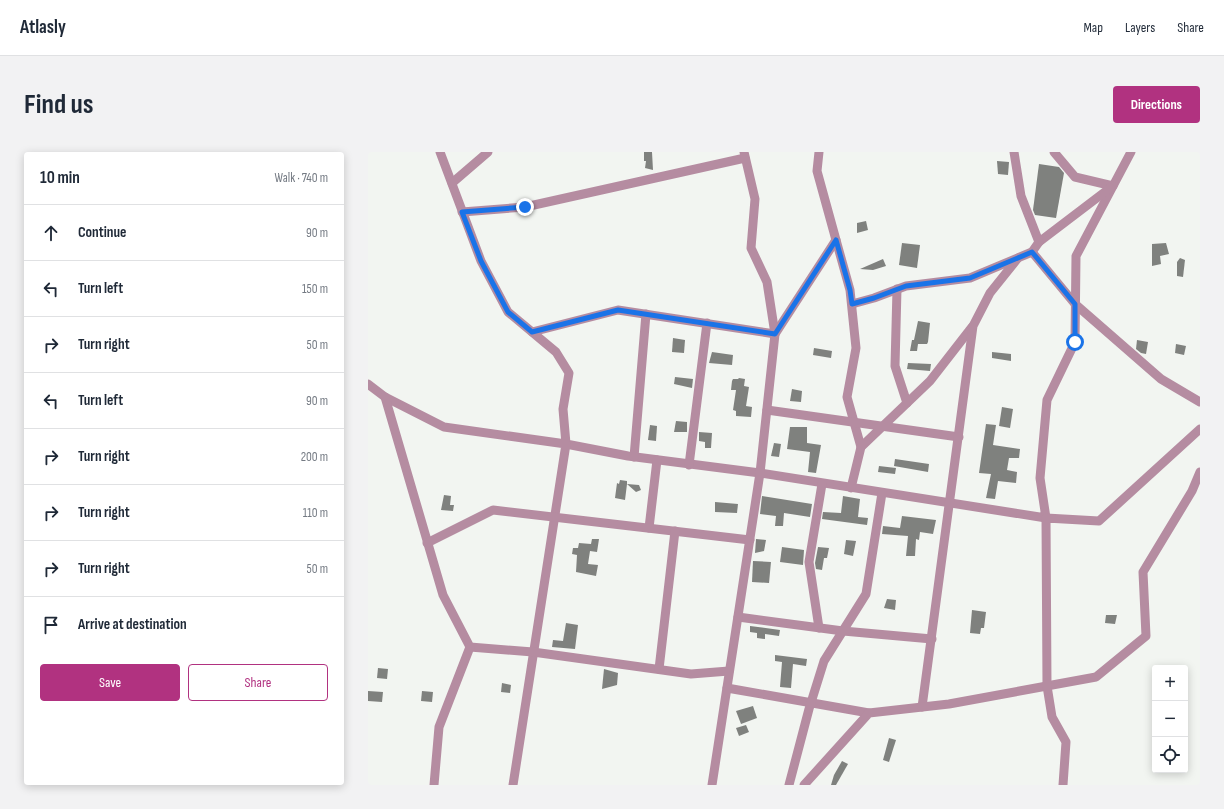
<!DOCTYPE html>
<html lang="en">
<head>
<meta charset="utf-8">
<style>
  body { margin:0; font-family:"Sofia Sans Condensed",sans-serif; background:#f2f2f3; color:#1f2937 }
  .controls { position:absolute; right:12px; bottom:12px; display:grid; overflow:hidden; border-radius:4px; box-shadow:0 2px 10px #0003 }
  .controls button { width:36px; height:36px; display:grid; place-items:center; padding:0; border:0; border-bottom:1px solid #e0e1e3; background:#fff; color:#1f2937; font:20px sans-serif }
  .stop { position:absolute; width:12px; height:12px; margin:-9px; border:3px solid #1a73e8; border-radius:50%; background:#fff }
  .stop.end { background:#1a73e8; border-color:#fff; box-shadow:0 1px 4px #0008 }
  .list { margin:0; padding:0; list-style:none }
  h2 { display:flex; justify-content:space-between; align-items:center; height:52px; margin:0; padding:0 16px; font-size:17px }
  h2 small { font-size:13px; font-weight:400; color:#747a83 }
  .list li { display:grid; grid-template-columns:26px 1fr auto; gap:12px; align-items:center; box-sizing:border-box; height:56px; padding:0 16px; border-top:1px solid #e0e1e3 }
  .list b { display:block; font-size:15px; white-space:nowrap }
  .list em { font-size:13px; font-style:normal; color:#747a83 }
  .actions { display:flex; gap:8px; padding:12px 16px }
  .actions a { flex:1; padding:9px 0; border:1px solid #b13280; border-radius:4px; text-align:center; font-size:14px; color:#b13280 }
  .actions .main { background:#b13280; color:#fff }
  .icon { flex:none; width:22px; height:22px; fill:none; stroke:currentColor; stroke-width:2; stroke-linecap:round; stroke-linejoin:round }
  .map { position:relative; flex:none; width:832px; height:633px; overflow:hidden; border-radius:4px }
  header { display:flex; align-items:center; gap:24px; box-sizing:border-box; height:56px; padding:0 20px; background:#fff; border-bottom:1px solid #e0e1e3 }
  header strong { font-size:19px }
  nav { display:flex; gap:22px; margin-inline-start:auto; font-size:14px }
  .intro { display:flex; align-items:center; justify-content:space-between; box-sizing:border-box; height:96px; padding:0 24px }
  h1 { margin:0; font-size:28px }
  .button { padding:10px 18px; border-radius:4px; background:#b13280; color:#fff; font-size:14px; font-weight:700 }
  main { display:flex; gap:24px; padding:0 24px }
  aside { flex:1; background:#fff; border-radius:4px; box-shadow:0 2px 10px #0003 }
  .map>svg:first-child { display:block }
  .building { fill:#7f817e }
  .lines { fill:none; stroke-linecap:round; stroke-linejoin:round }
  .minor { stroke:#b58ca1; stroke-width:9 }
  .route { stroke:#1a73e8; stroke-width:5 }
</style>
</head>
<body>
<header>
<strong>Atlasly</strong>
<nav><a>Map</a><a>Layers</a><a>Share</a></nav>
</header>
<div class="intro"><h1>Find us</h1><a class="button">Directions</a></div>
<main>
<aside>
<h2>10 min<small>Walk · 740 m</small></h2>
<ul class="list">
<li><svg class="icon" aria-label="ahead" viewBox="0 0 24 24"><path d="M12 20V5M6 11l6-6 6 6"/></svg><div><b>Continue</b></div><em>90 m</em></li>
<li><svg class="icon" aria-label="left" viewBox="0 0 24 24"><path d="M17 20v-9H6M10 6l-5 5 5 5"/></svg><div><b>Turn left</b></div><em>150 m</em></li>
<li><svg class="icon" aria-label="right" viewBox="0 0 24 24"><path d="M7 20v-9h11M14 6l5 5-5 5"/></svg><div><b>Turn right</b></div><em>50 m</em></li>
<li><svg class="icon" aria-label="left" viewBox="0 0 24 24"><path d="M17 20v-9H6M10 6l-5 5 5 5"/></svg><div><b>Turn left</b></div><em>90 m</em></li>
<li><svg class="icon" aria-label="right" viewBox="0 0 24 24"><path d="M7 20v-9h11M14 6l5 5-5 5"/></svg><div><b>Turn right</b></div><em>200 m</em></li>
<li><svg class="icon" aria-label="right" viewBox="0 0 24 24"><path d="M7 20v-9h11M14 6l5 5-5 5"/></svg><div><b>Turn right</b></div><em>110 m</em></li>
<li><svg class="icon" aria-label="right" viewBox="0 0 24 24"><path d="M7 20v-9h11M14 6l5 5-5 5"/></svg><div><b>Turn right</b></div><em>50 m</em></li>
<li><svg class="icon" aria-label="arrive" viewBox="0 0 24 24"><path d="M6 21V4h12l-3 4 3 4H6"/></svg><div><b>Arrive at destination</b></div></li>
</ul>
<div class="actions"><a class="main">Save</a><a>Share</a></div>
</aside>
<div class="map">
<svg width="832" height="633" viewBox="0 0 832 633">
  <rect width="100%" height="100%" fill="#f2f5f1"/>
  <g class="building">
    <path d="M 276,0 L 284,0 L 285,18 L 277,16 L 278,9 L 276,9 Z"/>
    <path d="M 629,9 L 641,10 L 640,23 L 630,22 Z"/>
    <path d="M 671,12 L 691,15 L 696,21 L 688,66 L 667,63 L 665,58 Z"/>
    <path d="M 498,69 L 500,78 L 489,81 L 489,71 Z"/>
    <path d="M 534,91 L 552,93 L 549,116 L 531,113 Z"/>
    <path d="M 798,91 L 801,102 L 792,104 L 793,112 L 784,114 L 784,92 Z"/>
    <path d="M 812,106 L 817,108 L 815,125 L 809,124 L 809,110 Z"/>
    <path d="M 515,107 L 518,114 L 505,118 L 492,117 Z"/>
    <path d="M 550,169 L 562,171 L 560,190 L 559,192 L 550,192 L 549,199 L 542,199 L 544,188 L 546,188 Z"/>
    <path d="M 305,186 L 317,188 L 316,201 L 304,200 Z"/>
    <path d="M 769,188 L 780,190 L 778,202 L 773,201 L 768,197 Z"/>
    <path d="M 808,192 L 818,194 L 816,203 L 807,201 Z"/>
    <path d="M 446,196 L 464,199 L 463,206 L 445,203 Z"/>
    <path d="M 344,200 L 365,203 L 364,213 L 341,211 Z"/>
    <path d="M 624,200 L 643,202 L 643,209 L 624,206 Z"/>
    <path d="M 540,211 L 563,212 L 562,219 L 539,217 Z"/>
    <path d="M 307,225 L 325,227 L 324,236 L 306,232 Z"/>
    <path d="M 371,226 L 377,227 L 376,234 L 381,235 L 378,254 L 384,255 L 383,265 L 368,264 L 368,259 L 365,258 L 368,238 L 363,238 L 364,229 L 365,227 L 370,227 Z"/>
    <path d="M 424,237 L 434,239 L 433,250 L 422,249 Z"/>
    <path d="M 634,255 L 645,257 L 642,276 L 631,274 Z"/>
    <path d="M 308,269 L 319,270 L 319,280 L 306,280 Z"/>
    <path d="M 618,272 L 628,273 L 625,293 L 652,297 L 651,306 L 641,306 L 639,318 L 649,320 L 648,331 L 630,329 L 627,347 L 618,346 L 623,322 L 611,321 Z"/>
    <path d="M 282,273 L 289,274 L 288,289 L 280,288 Z"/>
    <path d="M 422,275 L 439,275 L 439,291 L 453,293 L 448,321 L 440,320 L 442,300 L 419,297 Z"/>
    <path d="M 331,280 L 344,281 L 343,296 L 337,296 L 337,290 L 331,289 Z"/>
    <path d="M 406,291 L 413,292 L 411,305 L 403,304 Z"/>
    <path d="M 527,307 L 561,312 L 560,320 L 526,314 Z"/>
    <path d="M 511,314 L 528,316 L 527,322 L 510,320 Z"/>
    <path d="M 252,328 L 259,329 L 259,332 L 271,333 L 273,338 L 268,340 L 259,332 L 257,348 L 247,346 L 249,331 L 251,332 Z"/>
    <path d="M 76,343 L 83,344 L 82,353 L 86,353 L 85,359 L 73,358 Z"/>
    <path d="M 394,344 L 444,352 L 442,365 L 416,361 L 415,374 L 407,374 L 408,364 L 392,362 Z"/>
    <path d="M 475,344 L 492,347 L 490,365 L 500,366 L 499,373 L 454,367 L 455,360 L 473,361 Z"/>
    <path d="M 347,350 L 370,352 L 369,361 L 347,360 Z"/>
    <path d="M 534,364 L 568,368 L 565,382 L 552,380 L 551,388 L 548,387 L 547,404 L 538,404 L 540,384 L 514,382 L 515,374 L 532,376 Z"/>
    <path d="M 224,387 L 231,387 L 229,400 L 222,399 L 220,412 L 230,413 L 228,424 L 208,420 L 209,403 L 204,402 L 205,396 L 210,396 L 211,391 L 223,392 Z"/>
    <path d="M 388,387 L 398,388 L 396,399 L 387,401 Z"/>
    <path d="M 478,388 L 488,389 L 485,404 L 476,402 Z"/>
    <path d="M 414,395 L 436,398 L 435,413 L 412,410 Z"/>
    <path d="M 450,395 L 461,396 L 459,406 L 456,406 L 454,418 L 448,417 L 447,411 Z"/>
    <path d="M 385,409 L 403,410 L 401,431 L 384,430 Z"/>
    <path d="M 519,447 L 528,448 L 527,458 L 516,456 Z"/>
    <path d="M 604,458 L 618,460 L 616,476 L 613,476 L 612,482 L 602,481 Z"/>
    <path d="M 738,463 L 749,463 L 747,472 L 737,471 Z"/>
    <path d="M 198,471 L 210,473 L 207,497 L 184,495 L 185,488 L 195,489 Z"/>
    <path d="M 382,474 L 412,478 L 411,484 L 397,482 L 397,487 L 389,486 L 389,481 L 382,480 Z"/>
    <path d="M 407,503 L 439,507 L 438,514 L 425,512 L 423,536 L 412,535 L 414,510 L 407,509 Z"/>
    <path d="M 10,516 L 20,517 L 19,527 L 9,526 Z"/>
    <path d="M 236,517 L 250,521 L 249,533 L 234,537 Z"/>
    <path d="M 134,531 L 143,533 L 142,541 L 133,540 Z"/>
    <path d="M 0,539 L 15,540 L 14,550 L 0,549 Z"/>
    <path d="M 54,539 L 65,540 L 64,550 L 53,549 Z"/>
    <path d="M 385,554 L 389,566 L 373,572 L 368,559 Z"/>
    <path d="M 378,573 L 381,580 L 371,584 L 368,576 Z"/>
    <path d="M 521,586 L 528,588 L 521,610 L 515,608 Z"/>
    <path d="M 474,609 L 480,612 L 468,633 L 463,633 L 466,623 Z"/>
  </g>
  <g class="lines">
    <g class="minor">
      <path d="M 72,0 L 113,109 L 140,160 L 188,200 L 201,221 L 195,257 L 198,292 L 260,304 L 392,321 L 678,366 L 672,326 L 679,248 L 707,190 L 708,104 L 763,0"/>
      <path d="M 686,0 L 707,25 L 745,34"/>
      <path d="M 84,31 L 120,0"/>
      <path d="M 94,60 L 157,55 L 377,6"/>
      <path d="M 468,88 L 482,138 L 488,196 L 479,245 L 493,295"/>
      <path d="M 671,90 L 742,36"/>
      <path d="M 664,100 L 707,152 L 793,227 L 832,250"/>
      <path d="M 529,137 L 527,214 L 539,251"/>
      <path d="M 484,152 L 506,146 L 538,134 L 602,126 L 664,100 L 671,90 L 653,44 L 646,0"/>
      <path d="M 164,180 L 250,158 L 407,182 L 468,88 L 449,19 L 451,0"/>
      <path d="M 0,232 L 17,245 L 76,275 L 198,292 L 145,633"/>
      <path d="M 17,245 L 75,443 L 102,495 L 165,500 L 323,522 L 361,519"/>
      <path d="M 399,258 L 591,285"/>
      <path d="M 266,305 L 278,162"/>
      <path d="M 321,313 L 339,171"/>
      <path d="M 483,336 L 493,295 L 562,229 L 604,175"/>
      <path d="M 281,376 L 289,308"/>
      <path d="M 59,391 L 125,358 L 382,388"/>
      <path d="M 370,465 L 475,479 L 564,487"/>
      <path d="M 451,476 L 441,410 L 454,332"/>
      <path d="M 291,517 L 307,379"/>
      <path d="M 359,536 L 501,561"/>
      <path d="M 554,555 L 605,174 L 622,141 L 650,106"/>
      <path d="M 66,633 L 71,575 L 102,495"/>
      <path d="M 344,633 L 392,321 L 407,182 L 399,130 L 383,96 L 387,47 L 376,0"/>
      <path d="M 421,633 L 441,557 L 456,509 L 498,442 L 514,341"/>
      <path d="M 436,633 L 501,561 L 581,552 L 728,525 L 778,484 L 775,420 L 824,339 L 832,320"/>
      <path d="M 695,633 L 698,590 L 684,565 L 679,534 L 678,366 L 731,369 L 832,277"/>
    </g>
  </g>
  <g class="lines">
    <path class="route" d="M 157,55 L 94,60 L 113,109 L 140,160 L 164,180 L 250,158 L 407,182 L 468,88 L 482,138 L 484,152 L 506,146 L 538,134 L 602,126 L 664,100 L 707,152 L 707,190"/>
  </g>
</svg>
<div class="controls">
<button>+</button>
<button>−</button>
<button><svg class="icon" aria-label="locate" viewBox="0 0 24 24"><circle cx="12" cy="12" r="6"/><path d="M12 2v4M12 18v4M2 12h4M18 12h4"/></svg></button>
</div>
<div class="stop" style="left:707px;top:190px"></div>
<div class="stop end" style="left:157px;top:55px"></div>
</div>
</main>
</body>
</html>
